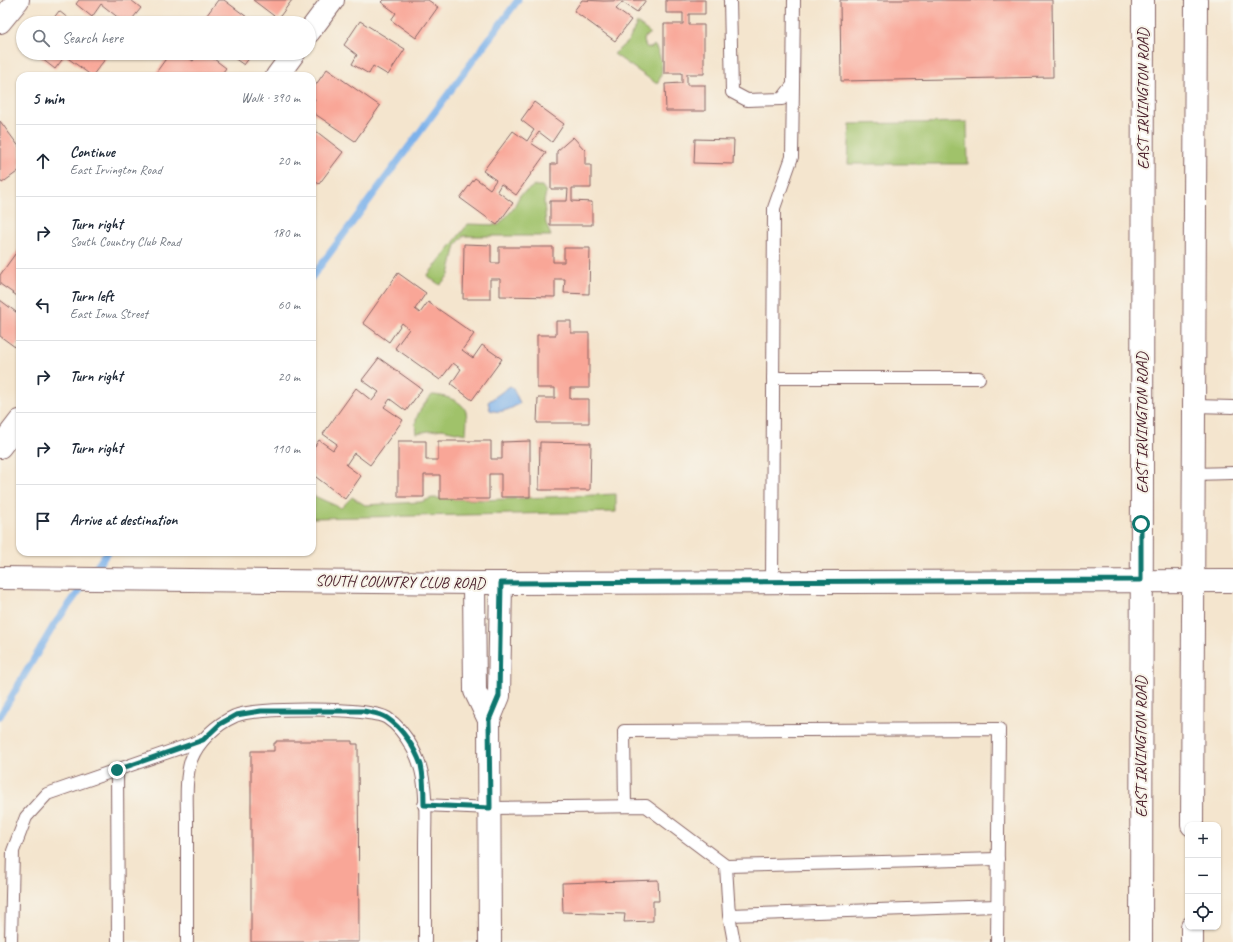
<!DOCTYPE html>
<html lang="en">
<head>
<meta charset="utf-8">
<style>
  body { margin:0; font-family:Caveat,sans-serif; background:#f6f6f7; color:#1f2937 }
  .controls { position:absolute; right:12px; bottom:12px; display:grid; overflow:hidden; border-radius:8px; box-shadow:0 1px 3px #0004 }
  .controls button { width:36px; height:36px; display:grid; place-items:center; padding:0; border:0; border-bottom:1px solid #e0e1e3; background:#fff; color:#1f2937; font:20px sans-serif }
  .stop { position:absolute; width:12px; height:12px; margin:-9px; border:3px solid #0f766e; border-radius:50%; background:#fff }
  .stop.end { background:#0f766e; border-color:#fff; box-shadow:0 1px 4px #0008 }
  .list { margin:0; padding:0; list-style:none }
  h2 { display:flex; justify-content:space-between; align-items:center; height:52px; margin:0; padding:0 16px; font-size:17px }
  h2 small { font-size:13px; font-weight:400; color:#747a83 }
  .list li { display:grid; grid-template-columns:26px 1fr auto; gap:12px; align-items:center; box-sizing:border-box; height:72px; padding:0 16px; border-top:1px solid #e0e1e3 }
  .list b { display:block; font-size:15px; white-space:nowrap }
  .list p { margin:0; font-size:13px; white-space:nowrap; color:#747a83 }
  .list em { font-size:13px; font-style:normal; color:#747a83 }
  .icon { flex:none; width:22px; height:22px; fill:none; stroke:currentColor; stroke-width:2; stroke-linecap:round; stroke-linejoin:round }
  .map { position:relative; flex:none; width:1233px; height:942px; overflow:hidden }
  .search { position:absolute; background:#fff; box-shadow:0 1px 3px #0004; left:16px; top:16px; width:300px; height:44px; display:flex; align-items:center; gap:10px; box-sizing:border-box; padding:0 14px; border-radius:22px; color:#747a83; font-size:15px }
  .panel { position:absolute; background:#fff; box-shadow:0 1px 3px #0004; left:16px; top:72px; width:300px; height:484px; border-radius:12px }
  .map>svg:first-child { display:block }
  .green { fill:#a0c26b; stroke:#75704b }
  .water { fill:#7db2eb; stroke:#64688b }
  .lines { fill:none; stroke-linecap:round; stroke-linejoin:round }
  .stream { stroke:#7db2eb; stroke-width:7 }
  .building { fill:#f9a697 }
  .lane-casing { stroke:#866464; stroke-width:14 }
  .street-casing { stroke:#866464; stroke-width:24 }
  .secondary-casing { stroke:#866464; stroke-width:24 }
  .lane { stroke:#fff; stroke-width:12 }
  .street { stroke:#fff; stroke-width:22 }
  .secondary { stroke:#fff; stroke-width:22 }
  .route { stroke:#0f766e; stroke-width:5 }
  .labels { text-anchor:middle; dominant-baseline:central; stroke-width:4; stroke-linejoin:round; paint-order:stroke }
  .street-label { font-size:16px; fill:#4a1f2b; stroke:#f7f3e8 }
</style>
</head>
<body>
<div class="map">
<svg width="1233" height="942" viewBox="0 0 1233 942">
  <rect width="100%" height="100%" fill="#f7f3e8"/>
  <filter id="ink" filterUnits="userSpaceOnUse"><feTurbulence type="fractalNoise" baseFrequency=".025" numOctaves="2"/><feDisplacementMap in="SourceGraphic" scale="8" xChannelSelector="R" yChannelSelector="G"/><feConvolveMatrix kernelMatrix="1 2 1 2 8 2 1 2 1" color-interpolation-filters="sRGB"/></filter>
  <filter id="wash" filterUnits="userSpaceOnUse"><feTurbulence type="fractalNoise" baseFrequency=".012" numOctaves="4" result="noise"/><feDisplacementMap in="SourceGraphic" scale="16" xChannelSelector="R" yChannelSelector="G"/><feGaussianBlur stdDeviation="0.9" result="paint"/><feColorMatrix in="noise" values="0 0 0 0 0 0 0 0 0 0 0 0 0 0 0 0 0 1.4 0 .05"/><feComposite in="paint" operator="in"/></filter>
  <g filter="url(#wash)">
    <rect width="100%" height="100%" fill="#f4e5ce"/>
    <g class="green">
      <path d="M 637,23 L 650,33 L 645,37 L 644,41 L 646,47 L 651,48 L 654,45 C 662,55 665,73 657,84 L 614,54 L 629,40 Z"/>
      <path d="M 967,122 L 968,164 L 848,164 L 850,124 Z"/>
      <path d="M 534,186 L 542,186 L 546,192 L 544,202 L 546,223 L 551,236 L 463,236 L 456,245 L 449,275 L 440,285 L 427,276 L 468,224 L 499,225 L 513,209 L 520,195 Z"/>
      <path d="M 432,395 C 442,395 463,400 466,412 C 468,419 466,428 466,434 L 442,429 L 416,433 C 413,416 422,407 432,395 Z"/>
      <path d="M 616,494 L 616,512 L 312,518 L 312,495 L 341,508 L 352,497 L 365,505 L 421,502 L 432,498 L 483,500 Z"/>
    </g>
    <path class="water" d="M 510,386 L 513,388 L 520,403 C 511,409 501,414 490,410 L 488,402 Z"/>
    <g class="lines">
      <g class="stream">
        <path d="M 312,277 L 518,0"/>
        <path d="M 91,574 L 108,552"/>
        <path d="M 0,716 L 54,625 L 85,583"/>
      </g>
    </g>
    <g id="blocks">
      <g class="building">
        <path d="M 79,0 L 131,0 L 141,8 L 129,23 L 125,23 L 101,4 L 92,17 L 76,4 Z"/>
        <path d="M 218,0 L 224,0 L 255,23 L 201,23 Z"/>
        <path d="M 253,0 L 292,0 L 278,19 Z"/>
        <path d="M 383,0 L 428,0 L 438,7 L 416,38 L 391,20 L 396,13 L 381,2 Z"/>
        <path d="M 582,0 L 604,1 L 646,0 L 637,12 L 622,2 L 616,9 L 631,20 L 615,41 L 574,11 Z"/>
        <path d="M 666,0 L 705,0 L 705,14 L 689,14 L 689,25 L 704,25 L 704,74 L 687,74 L 687,85 L 705,85 L 705,111 L 666,111 L 665,84 L 682,83 L 682,73 L 664,73 L 664,24 L 683,24 L 683,13 L 666,13 Z"/>
        <path d="M 840,0 L 1052,0 L 1053,77 L 841,81 Z"/>
        <path d="M 59,11 L 74,23 L 50,23 Z"/>
        <path d="M 360,21 L 405,49 L 388,75 L 373,66 L 369,74 L 352,64 L 357,55 L 344,45 Z"/>
        <path d="M 38,53 L 110,53 L 92,76 L 65,56 L 55,69 L 37,55 Z"/>
        <path d="M 170,53 L 182,53 L 193,61 L 198,53 L 206,53 L 226,68 L 220,76 L 157,76 L 155,74 Z"/>
        <path d="M 227,53 L 253,53 L 244,65 Z"/>
        <path d="M 327,69 L 380,106 L 355,141 L 312,112 L 312,104 L 315,99 L 312,97 L 312,90 Z"/>
        <path d="M 534,102 L 564,124 L 552,142 L 539,132 L 531,143 L 546,153 L 516,195 L 501,184 L 497,191 L 513,203 L 497,225 L 460,198 L 475,178 L 490,189 L 496,180 L 483,171 L 513,131 L 527,141 L 534,130 L 521,120 Z"/>
        <path d="M 0,121 L 20,148 L 20,170 L 2,183 L 0,180 Z"/>
        <path d="M 312,128 L 343,152 L 319,184 L 312,179 Z"/>
        <path d="M 573,137 L 585,150 L 585,165 L 591,165 L 591,188 L 572,188 L 572,201 L 592,202 L 592,225 L 550,225 L 550,201 L 567,201 L 568,189 L 551,189 L 551,164 L 557,164 L 557,151 Z"/>
        <path d="M 695,139 L 734,140 L 733,164 L 694,163 Z"/>
        <path d="M 464,244 L 491,245 L 491,263 L 499,263 L 499,247 L 553,247 L 553,262 L 564,262 L 564,248 L 590,248 L 589,294 L 564,293 L 565,279 L 555,279 L 555,297 L 500,296 L 500,279 L 490,279 L 490,299 L 463,299 Z"/>
        <path d="M 18,250 L 20,251 L 20,298 L 0,284 L 0,275 Z"/>
        <path d="M 398,273 L 426,293 L 415,309 L 420,313 L 428,302 L 474,334 L 462,350 L 473,358 L 482,345 L 502,359 L 472,400 L 451,384 L 461,369 L 453,363 L 440,380 L 395,348 L 409,329 L 402,323 L 389,342 L 363,323 Z"/>
        <path d="M 0,300 L 20,315 L 20,339 L 15,347 L 0,336 Z"/>
        <path d="M 556,321 L 571,321 L 571,333 L 589,333 L 589,388 L 570,388 L 570,399 L 589,399 L 589,423 L 537,423 L 538,398 L 555,398 L 555,388 L 537,388 L 537,335 L 556,335 Z"/>
        <path d="M 379,358 L 422,389 L 406,411 L 390,399 L 384,407 L 403,420 L 370,465 L 354,453 L 346,465 L 361,476 L 345,499 L 312,474 L 312,450 L 319,440 L 333,450 L 337,444 L 323,434 L 356,388 L 372,401 L 379,392 L 362,380 Z"/>
        <path d="M 398,441 L 426,441 L 426,460 L 438,460 L 438,441 L 491,441 L 491,459 L 502,459 L 502,442 L 530,441 L 530,497 L 501,497 L 501,474 L 489,474 L 489,499 L 440,499 L 440,475 L 424,475 L 424,497 L 398,497 Z"/>
        <path d="M 540,442 L 591,443 L 590,490 L 539,490 Z"/>
        <path d="M 276,741 L 352,741 L 352,744 L 358,744 L 359,942 L 251,942 L 251,751 L 274,751 L 274,743 L 276,743 Z"/>
        <path d="M 658,880 L 659,901 L 653,901 L 653,921 L 624,922 L 625,914 L 563,912 L 562,883 Z"/>
      </g>
    </g>
  </g>
  <g filter="url(#ink)">
    <use href="#blocks" fill-opacity="0" stroke="#866464" stroke-width="1"/>
    <g class="lines">
      <defs>
        <g id="lane">
          <path d="M 730,0 L 732,92 L 747,100 L 782,99 L 793,85 L 794,0"/>
          <path d="M 773,378 L 979,378"/>
          <path d="M 1194,406 L 1233,407"/>
          <path d="M 1193,474 L 1233,473"/>
          <path d="M 772,582 L 774,208 L 792,157 L 793,85"/>
          <path d="M 117,770 L 118,942"/>
          <path d="M 424,805 L 490,808 L 646,806 L 726,866 L 998,859"/>
          <path d="M 625,806 L 624,731 L 999,729 L 997,942"/>
          <path d="M 726,866 L 729,915 L 997,906"/>
          <path d="M 729,915 L 734,942"/>
          <path d="M 11,942 L 13,851 L 26,817 L 47,794 L 203,740"/>
          <path d="M 187,942 C 187,902 187,861 187,821 C 187,802 185,779 191,760 C 198,741 217,724 235,716 C 254,707 369,707 387,718 C 398,725 407,738 413,749 C 429,778 425,814 425,846 C 425,878 425,910 425,942"/>
        </g>
        <g id="street">
          <path d="M 0,22 L 18,0"/>
          <path d="M 309,32 L 333,0"/>
          <path d="M 277,76 L 294,53"/>
          <path d="M 0,447 L 20,421"/>
          <path d="M 474,583 L 475,691 L 489,720 L 499,696 L 501,583"/>
          <path d="M 489,720 L 490,942"/>
        </g>
        <g id="secondary">
          <path d="M 0,578 L 474,583 L 1233,581"/>
          <path d="M 1192,825 L 1196,0"/>
          <path d="M 1141,942 L 1143,0"/>
          <path d="M 1192,942 L 1192,927"/>
        </g>
      </defs>
      <use href="#lane" class="lane-casing"/>
      <use href="#street" class="street-casing"/>
      <use href="#secondary" class="secondary-casing"/>
      <use href="#lane" class="lane"/>
      <use href="#street" class="street"/>
      <use href="#secondary" class="secondary"/>
    </g>
  </g>
  <g class="lines" filter="url(#ink)">
    <path class="route" d="M 117,770 L 203,740 L 220,724 L 236,715 L 261,711 L 363,711 C 371,713 380,713 387,718 C 402,728 415,748 421,765 C 424,778 424,792 424,805 L 490,808 L 489,720 L 499,696 L 501,583 L 1141,580 L 1141,524"/>
  </g>
  <g class="labels">
    <g class="street-label">
      <text transform="translate(1143 99) rotate(-90)">EAST IRVINGTON ROAD</text>
      <text transform="translate(1142 423) rotate(-90)">EAST IRVINGTON ROAD</text>
      <text transform="translate(400 582) rotate(1)">SOUTH COUNTRY CLUB ROAD</text>
      <text transform="translate(1141 747) rotate(-90)">EAST IRVINGTON ROAD</text>
    </g>
  </g>
</svg>
<div class="controls">
<button>+</button>
<button>−</button>
<button><svg class="icon" aria-label="locate" viewBox="0 0 24 24"><circle cx="12" cy="12" r="6"/><path d="M12 2v4M12 18v4M2 12h4M18 12h4"/></svg></button>
</div>
<div class="stop" style="left:1141px;top:524px"></div>
<div class="stop end" style="left:117px;top:770px"></div>
<div class="search"><svg class="icon" aria-label="search" viewBox="0 0 24 24"><circle cx="10" cy="10" r="6"/><path d="M15 15l6 6"/></svg>Search here</div>
<section class="panel">
<h2>5 min<small>Walk · 390 m</small></h2>
<ul class="list">
<li><svg class="icon" aria-label="ahead" viewBox="0 0 24 24"><path d="M12 20V5M6 11l6-6 6 6"/></svg><div><b>Continue</b><p>East Irvington Road</p></div><em>20 m</em></li>
<li><svg class="icon" aria-label="right" viewBox="0 0 24 24"><path d="M7 20v-9h11M14 6l5 5-5 5"/></svg><div><b>Turn right</b><p>South Country Club Road</p></div><em>180 m</em></li>
<li><svg class="icon" aria-label="left" viewBox="0 0 24 24"><path d="M17 20v-9H6M10 6l-5 5 5 5"/></svg><div><b>Turn left</b><p>East Iowa Street</p></div><em>60 m</em></li>
<li><svg class="icon" aria-label="right" viewBox="0 0 24 24"><path d="M7 20v-9h11M14 6l5 5-5 5"/></svg><div><b>Turn right</b></div><em>20 m</em></li>
<li><svg class="icon" aria-label="right" viewBox="0 0 24 24"><path d="M7 20v-9h11M14 6l5 5-5 5"/></svg><div><b>Turn right</b></div><em>110 m</em></li>
<li><svg class="icon" aria-label="arrive" viewBox="0 0 24 24"><path d="M6 21V4h12l-3 4 3 4H6"/></svg><div><b>Arrive at destination</b></div></li>
</ul>
</section>
</div>
</body>
</html>
